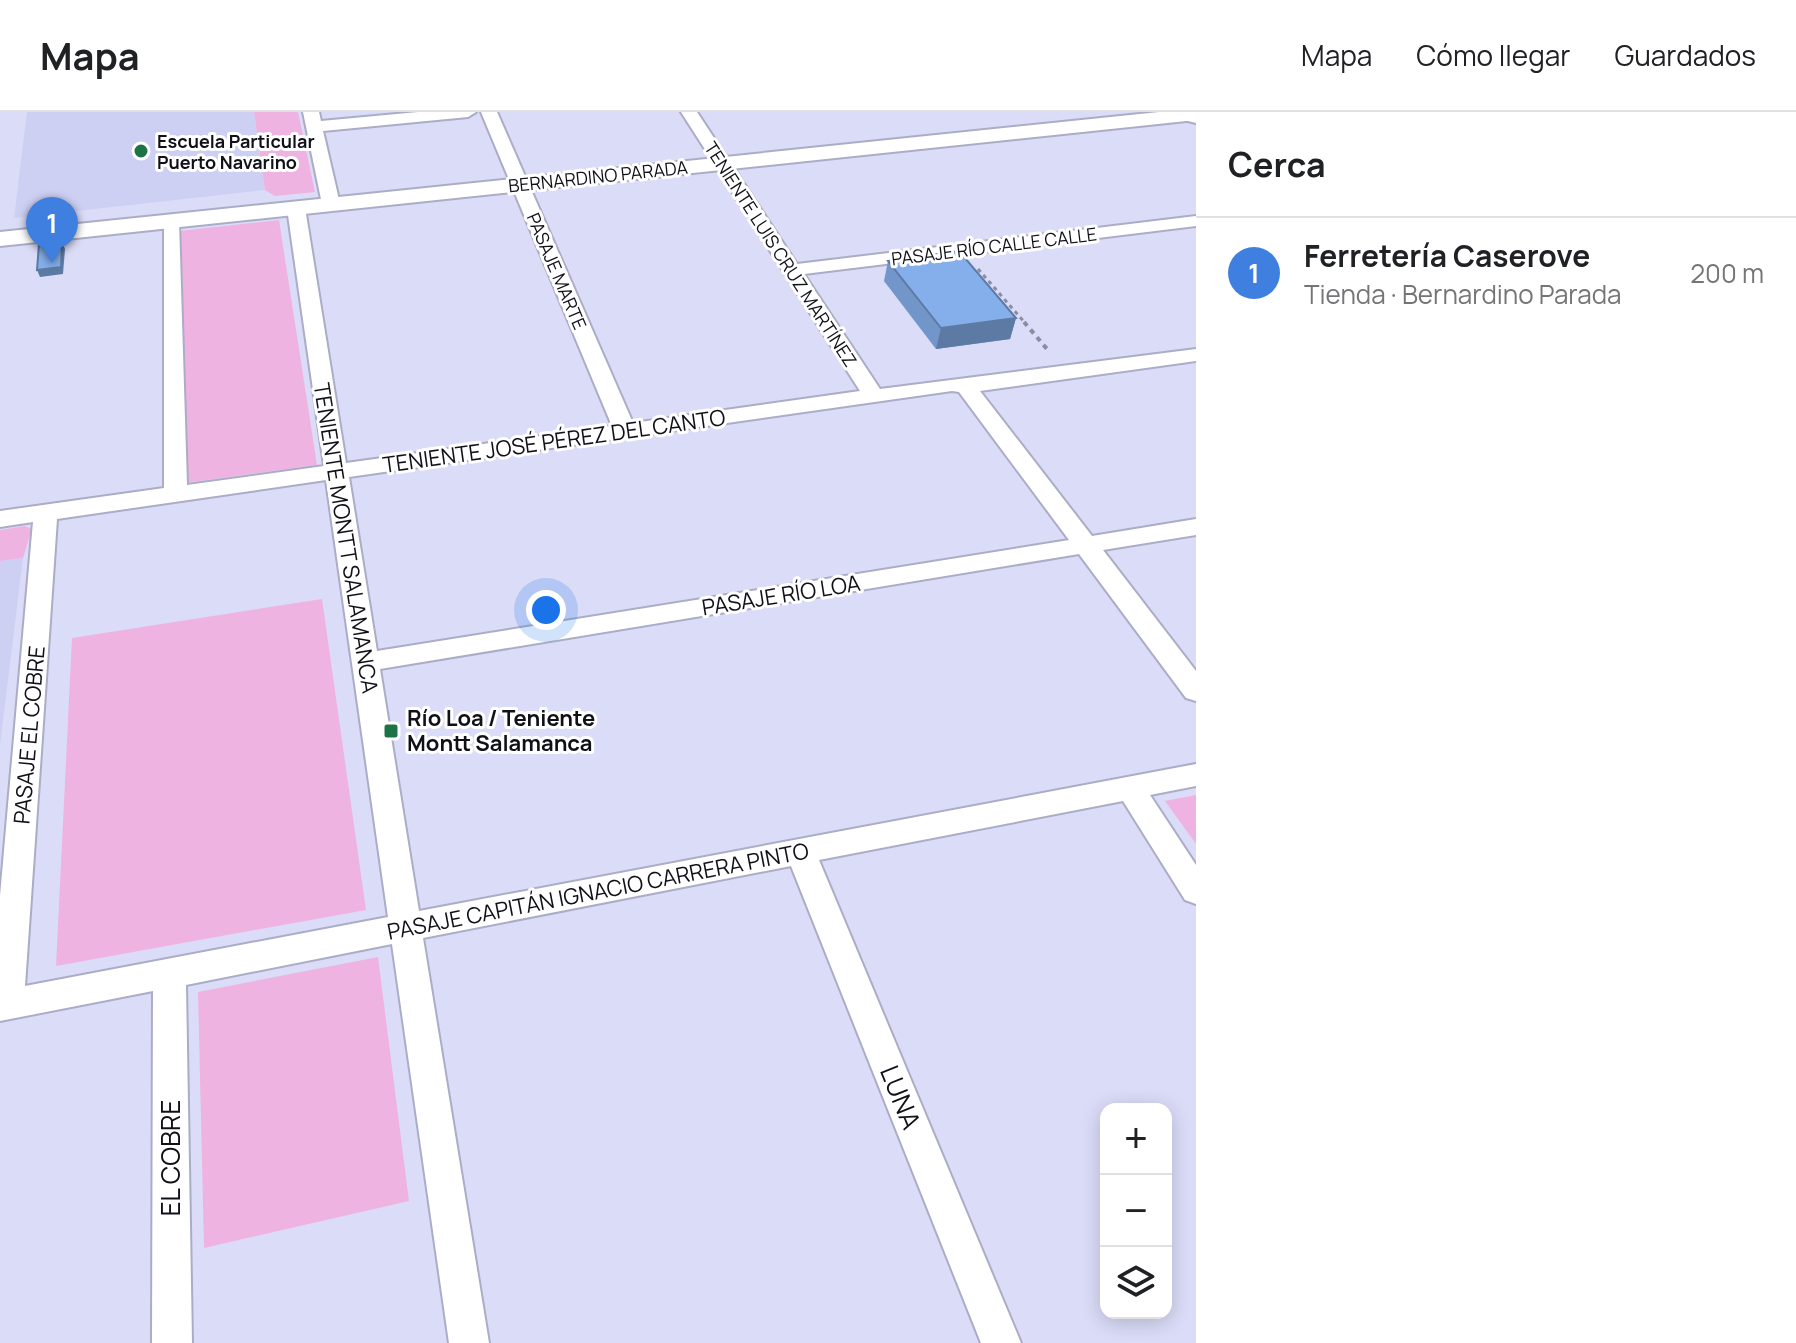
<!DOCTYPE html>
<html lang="es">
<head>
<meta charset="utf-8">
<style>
  body { margin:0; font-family:Manrope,sans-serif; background:#f6f6f6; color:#202124 }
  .controls { position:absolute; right:24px; bottom:24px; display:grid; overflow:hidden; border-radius:16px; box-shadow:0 4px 20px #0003 }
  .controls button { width:72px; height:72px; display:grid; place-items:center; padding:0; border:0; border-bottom:2px solid #e0e0e0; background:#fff; color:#202124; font:40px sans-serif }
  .you { position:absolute; left:546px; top:498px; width:28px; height:28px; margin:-20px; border:6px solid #fff; border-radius:50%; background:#1a73e8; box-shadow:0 0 0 12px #1a73e833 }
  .badge { display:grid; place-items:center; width:52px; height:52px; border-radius:50%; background:#1d7345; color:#fff; font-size:26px; font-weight:700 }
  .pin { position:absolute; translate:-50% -66px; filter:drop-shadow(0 2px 4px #0008) }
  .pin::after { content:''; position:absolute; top:42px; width:28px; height:24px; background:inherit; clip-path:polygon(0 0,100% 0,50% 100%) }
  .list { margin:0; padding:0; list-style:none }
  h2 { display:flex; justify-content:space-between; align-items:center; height:104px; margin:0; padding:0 32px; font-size:34px }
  h2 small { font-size:26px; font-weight:400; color:#757577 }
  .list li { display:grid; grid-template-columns:52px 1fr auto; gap:24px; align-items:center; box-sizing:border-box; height:112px; padding:0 32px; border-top:2px solid #e0e0e0 }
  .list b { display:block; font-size:30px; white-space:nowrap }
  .list p { margin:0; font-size:26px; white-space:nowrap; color:#757577 }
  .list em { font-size:26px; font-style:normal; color:#757577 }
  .icon { flex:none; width:44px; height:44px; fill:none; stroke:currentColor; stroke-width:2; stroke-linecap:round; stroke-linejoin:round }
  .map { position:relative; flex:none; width:1196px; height:1231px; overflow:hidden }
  header { display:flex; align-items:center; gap:48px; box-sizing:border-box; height:112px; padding:0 40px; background:#fff; border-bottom:2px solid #e0e0e0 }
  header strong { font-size:38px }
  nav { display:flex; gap:44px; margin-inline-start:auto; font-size:28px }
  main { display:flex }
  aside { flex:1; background:#fff }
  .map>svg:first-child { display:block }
  .built { fill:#ced0f3 }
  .green { fill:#efb3e2 }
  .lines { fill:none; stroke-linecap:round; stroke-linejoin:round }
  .minor-casing { stroke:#abadc7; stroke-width:4 }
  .tertiary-casing { stroke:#abadc7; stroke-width:4 }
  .secondary-casing { stroke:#abadc7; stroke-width:4 }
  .path-far1 { stroke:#8b8ca0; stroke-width:3; stroke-dasharray:4 4; stroke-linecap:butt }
  .path { stroke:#8b8ca0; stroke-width:4; stroke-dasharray:5 5; stroke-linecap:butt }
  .minor { fill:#fff; fill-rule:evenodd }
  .tertiary { fill:#fff; fill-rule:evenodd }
  .secondary { fill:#fff; fill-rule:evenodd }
  .wall { fill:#7296ca }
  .shaded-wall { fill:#5c7aa4 }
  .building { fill:#84afeb; stroke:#5c7aa4; stroke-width:2 }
  .poi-dot { fill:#1d7345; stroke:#fff; stroke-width:3 }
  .labels { text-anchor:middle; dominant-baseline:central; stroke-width:6; stroke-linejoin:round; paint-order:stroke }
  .far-poi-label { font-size:18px; font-weight:bold; fill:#101019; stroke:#fff; text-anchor:start }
  .far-street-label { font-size:18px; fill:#101019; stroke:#fff }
  .street-label { font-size:22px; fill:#101019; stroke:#fff }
  .poi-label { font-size:22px; font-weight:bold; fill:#101019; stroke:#fff; text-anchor:start }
  .near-street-label { font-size:26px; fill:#101019; stroke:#fff }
</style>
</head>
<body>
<header>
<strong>Mapa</strong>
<nav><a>Mapa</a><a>Cómo llegar</a><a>Guardados</a></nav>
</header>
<main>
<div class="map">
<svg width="1196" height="1231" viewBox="0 0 1196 1231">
  <rect width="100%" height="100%" fill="#dbdcf8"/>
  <g class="built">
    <path d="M 27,0 L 254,0 L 265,78 L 14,106 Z"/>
    <path d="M 23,446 L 0,633 L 0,449 Z"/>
  </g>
  <g class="green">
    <path d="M 254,0 L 298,0 L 315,80 L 275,84 L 265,78 Z"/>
    <path d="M 279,108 L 317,353 L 185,371 L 179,119 Z"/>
    <path d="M 25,414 L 32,417 L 23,446 L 0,449 L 0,418 Z"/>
    <path d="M 322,487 L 366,798 L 56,854 L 72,526 Z"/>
    <path d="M 1196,683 L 1196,732 L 1165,689 Z"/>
    <path d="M 378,845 L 409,1089 L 204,1136 L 198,880 Z"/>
  </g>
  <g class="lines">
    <defs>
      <g id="minor">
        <path d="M 303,0 L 319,0 L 321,9 L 418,0 L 476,0 L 468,5 L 323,19 L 340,92 L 331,97 L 322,92 Z"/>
        <path d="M 481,0 L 497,0 L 633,311 L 860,279 L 681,0 L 697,0 L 797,152 L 1196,104 L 1196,114 L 804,162 L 880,277 L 1196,237 L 1196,249 L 980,279 L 1092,424 L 1196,407 L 1196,423 L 1103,438 L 1196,559 L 1196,589 L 1186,586 L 1079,442 L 380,557 L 419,799 L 1196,652 L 1196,674 L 1150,683 L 1196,753 L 1196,792 L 1185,788 L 1123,689 L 819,748 L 1021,1231 L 981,1231 L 791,754 L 423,826 L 489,1231 L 449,1231 L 392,832 L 186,873 L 192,1231 L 152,1231 L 153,879 L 0,909 L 0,784 L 33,410 L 0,415 L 0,399 L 164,376 L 164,105 L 170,104 L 179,109 L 187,373 L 324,354 L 287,96 L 296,91 L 305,96 L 346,351 L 612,314 ZM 952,279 L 959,280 L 1069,428 L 377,539 L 349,365 ZM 326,368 L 388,805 L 25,874 L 57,407 Z"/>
      </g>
      <path id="tertiary" d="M 1159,0 L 1196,0 L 1196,8 L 0,134 L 0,120 Z"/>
      <path id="secondary" d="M 1181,0 L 1196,0 L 1196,11 L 1188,9 Z"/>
    </defs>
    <use href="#minor" class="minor-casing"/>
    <use href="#tertiary" class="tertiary-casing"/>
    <use href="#secondary" class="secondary-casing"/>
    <path class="path-far1" d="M 978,157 L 1026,212"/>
    <path class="path" d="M 1024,210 L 1047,237"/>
    <use href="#minor" class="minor"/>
    <use href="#tertiary" class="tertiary"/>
    <use href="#secondary" class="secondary"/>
  </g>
  <path class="wall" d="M 888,149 L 1016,206 L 1010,227 L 936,237 L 884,169 Z"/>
  <g class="shaded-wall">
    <path d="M 62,130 L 65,137 L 63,162 L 40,165 L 37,158 Z"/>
    <path d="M 1016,206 L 1010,227 L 936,237 L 941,216 Z"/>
  </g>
  <g class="building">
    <path d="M 62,130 L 61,155 L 37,158 L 39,132 Z"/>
    <path d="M 959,139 L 1016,206 L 941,216 L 888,149 Z"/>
  </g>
  <g class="poi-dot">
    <circle cx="141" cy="39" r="8"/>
    <rect x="383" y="611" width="16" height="16" rx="4"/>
  </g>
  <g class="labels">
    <g class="far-poi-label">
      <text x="157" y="29">Escuela Particular<tspan x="157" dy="21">Puerto Navarino</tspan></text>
    </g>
    <g class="far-street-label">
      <text transform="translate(598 64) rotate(-6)">BERNARDINO PARADA</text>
      <text transform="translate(994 134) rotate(-7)">PASAJE RÍO CALLE CALLE</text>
      <text transform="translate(781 142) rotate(57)">TENIENTE LUIS CRUZ MARTÍNEZ</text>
      <text transform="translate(557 159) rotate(67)">PASAJE MARTE</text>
    </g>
    <g class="street-label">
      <text transform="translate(554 329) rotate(-8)">TENIENTE JOSÉ PÉREZ DEL CANTO</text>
      <text transform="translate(346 426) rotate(81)">TENIENTE MONTT SALAMANCA</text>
      <text transform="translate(781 483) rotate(-9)">PASAJE RÍO LOA</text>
      <text transform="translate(29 623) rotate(-85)">PASAJE EL COBRE</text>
      <text transform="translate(598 779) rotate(-11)">PASAJE CAPITÁN IGNACIO CARRERA PINTO</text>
    </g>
    <g class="poi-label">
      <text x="407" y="606">Río Loa / Teniente<tspan x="407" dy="25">Montt Salamanca</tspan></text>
    </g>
    <g class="near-street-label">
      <text transform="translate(901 985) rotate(68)">LUNA</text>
      <text transform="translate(170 1046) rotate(-90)">EL COBRE</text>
    </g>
  </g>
</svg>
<div class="controls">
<button>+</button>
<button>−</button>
<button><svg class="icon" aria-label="layers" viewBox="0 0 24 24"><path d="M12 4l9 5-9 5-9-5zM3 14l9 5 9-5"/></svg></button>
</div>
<div class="you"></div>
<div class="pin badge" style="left:52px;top:151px;background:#3f7fe0">1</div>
</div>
<aside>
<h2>Cerca<small></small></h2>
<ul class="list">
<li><span class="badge" style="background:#3f7fe0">1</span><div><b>Ferretería Caserove</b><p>Tienda · Bernardino Parada</p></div><em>200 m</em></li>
</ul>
</aside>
</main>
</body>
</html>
